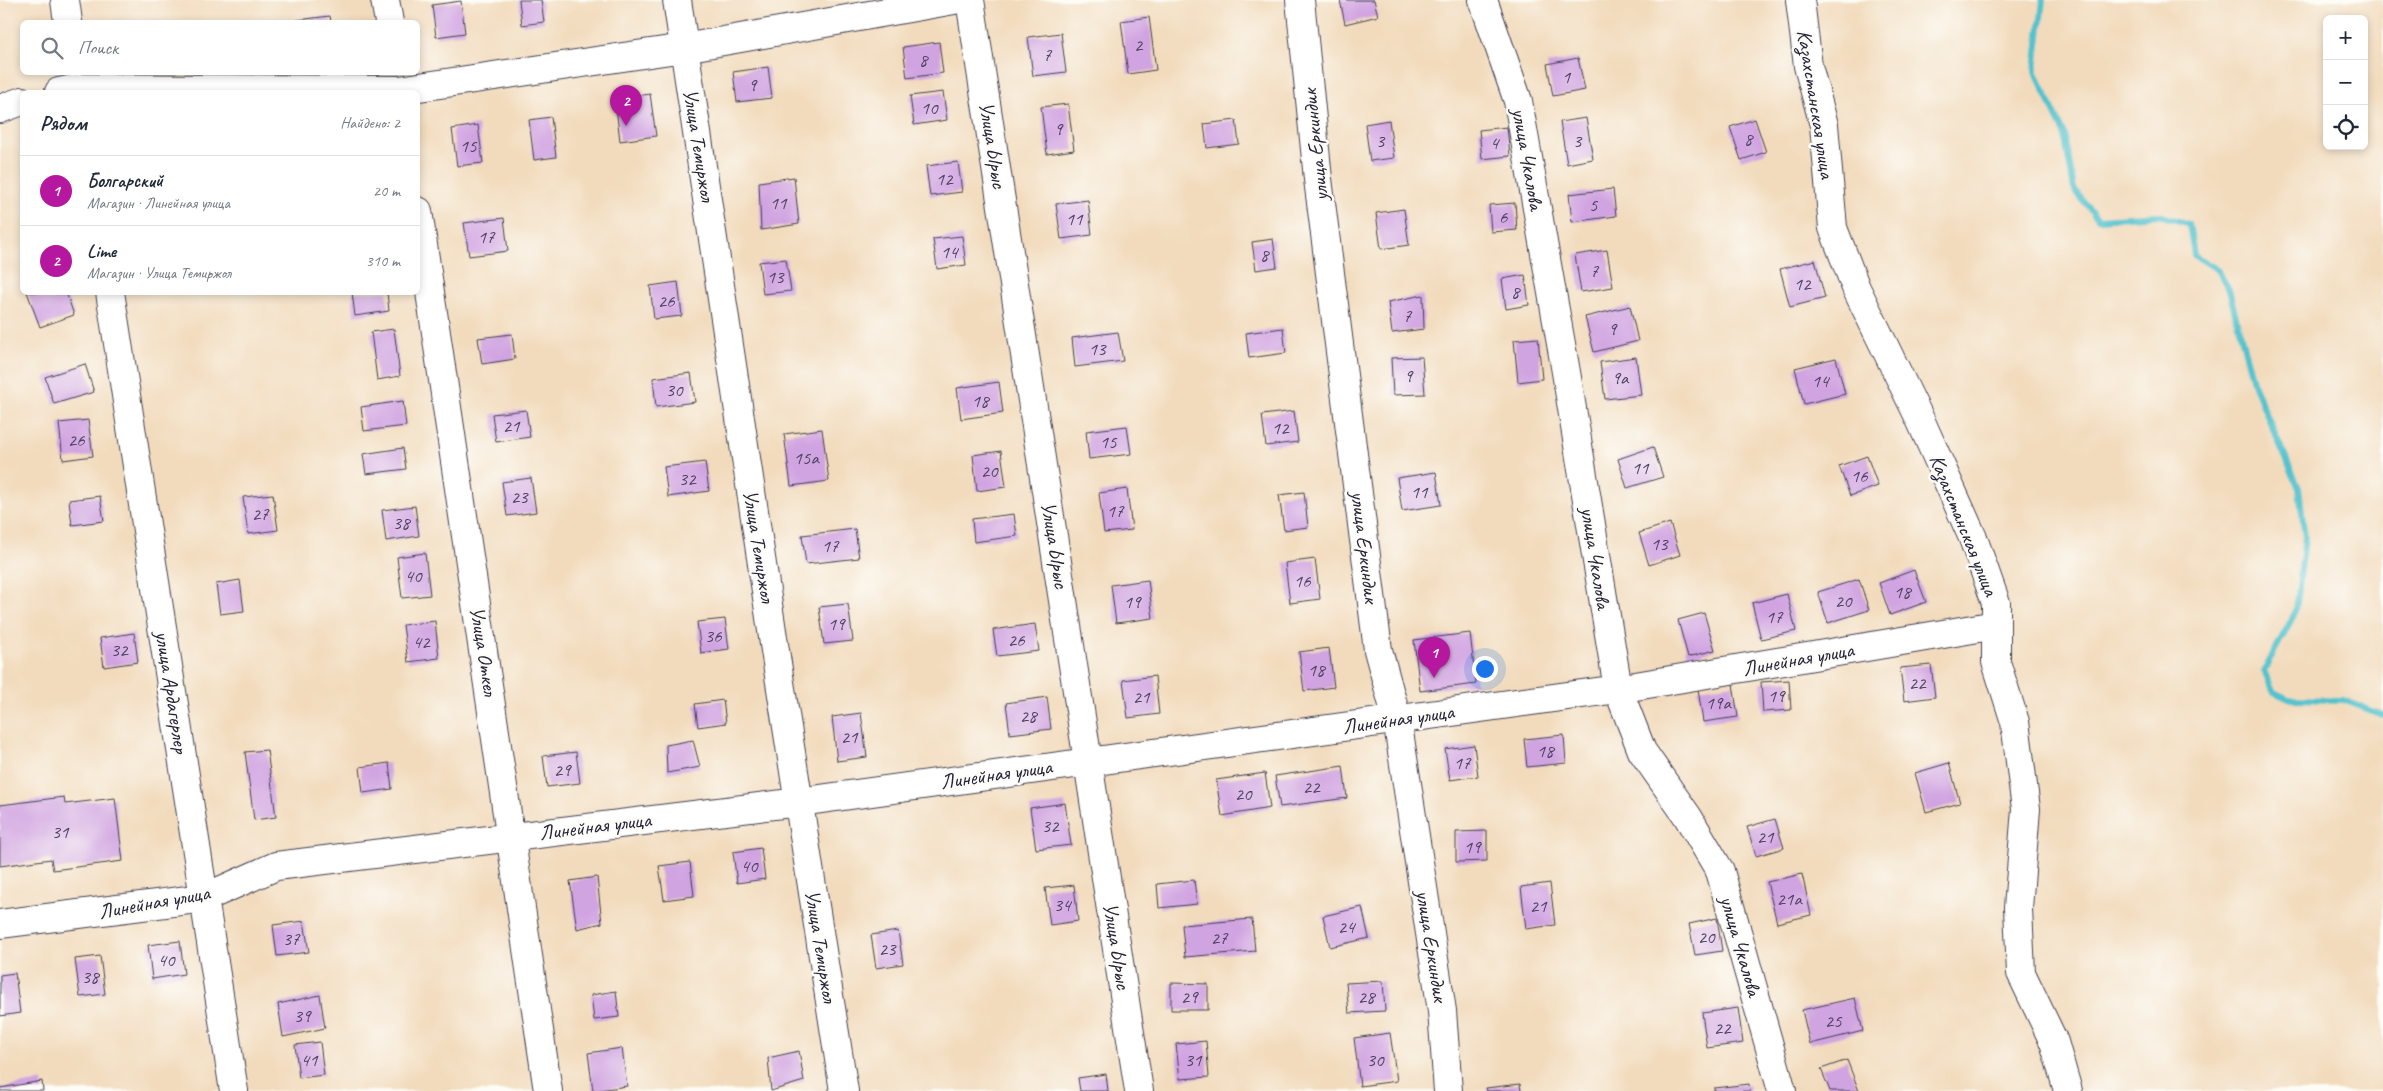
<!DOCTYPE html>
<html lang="ru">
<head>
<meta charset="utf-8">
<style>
  body { margin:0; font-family:Caveat,sans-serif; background:#f2f2f3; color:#1f2937 }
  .controls { position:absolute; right:15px; top:15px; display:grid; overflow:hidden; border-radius:8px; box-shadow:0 2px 8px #0003 }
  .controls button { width:45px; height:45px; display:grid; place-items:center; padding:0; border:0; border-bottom:1px solid #e0e1e3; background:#fff; color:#1f2937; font:25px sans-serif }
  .you { position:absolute; left:1484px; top:668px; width:18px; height:18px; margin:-12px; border:4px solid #fff; border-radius:50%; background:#1a73e8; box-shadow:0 0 0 8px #1a73e833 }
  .badge { display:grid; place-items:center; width:32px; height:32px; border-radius:50%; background:#b5179e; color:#fff; font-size:16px; font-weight:700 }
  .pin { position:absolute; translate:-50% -41px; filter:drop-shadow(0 1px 2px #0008) }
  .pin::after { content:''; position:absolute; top:26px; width:18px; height:15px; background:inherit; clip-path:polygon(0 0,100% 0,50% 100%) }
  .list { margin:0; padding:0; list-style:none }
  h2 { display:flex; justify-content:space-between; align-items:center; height:65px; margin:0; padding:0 20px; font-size:21px }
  h2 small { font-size:16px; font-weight:400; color:#747a83 }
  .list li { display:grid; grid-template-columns:32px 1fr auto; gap:15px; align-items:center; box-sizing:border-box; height:70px; padding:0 20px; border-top:1px solid #e0e1e3 }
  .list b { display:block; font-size:19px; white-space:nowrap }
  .list p { margin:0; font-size:16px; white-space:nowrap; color:#747a83 }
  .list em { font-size:16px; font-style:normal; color:#747a83 }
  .icon { flex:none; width:28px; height:28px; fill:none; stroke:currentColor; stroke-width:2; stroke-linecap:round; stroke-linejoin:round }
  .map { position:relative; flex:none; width:2383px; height:1091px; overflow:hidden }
  .search { position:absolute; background:#fff; box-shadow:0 2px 8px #0003; left:20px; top:20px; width:400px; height:55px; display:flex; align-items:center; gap:12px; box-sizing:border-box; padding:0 18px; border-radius:8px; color:#747a83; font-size:19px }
  .panel { position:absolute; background:#fff; box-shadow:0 2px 8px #0003; left:20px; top:90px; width:400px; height:205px; border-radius:8px }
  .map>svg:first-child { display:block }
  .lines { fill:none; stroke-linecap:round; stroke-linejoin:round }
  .stream { stroke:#55c2cd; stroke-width:6 }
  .building { fill:#d0a3e1 }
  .minor-casing { stroke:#413e4e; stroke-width:30 }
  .minor { stroke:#fff; stroke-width:28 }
  .labels { text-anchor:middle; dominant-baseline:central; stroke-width:5; stroke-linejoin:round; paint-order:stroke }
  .number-label { font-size:19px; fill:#4e4264 }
  .street-label { font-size:21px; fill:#22223b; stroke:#fdfcf7 }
</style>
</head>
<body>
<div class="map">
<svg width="2383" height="1091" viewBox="0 0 2383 1091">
  <rect width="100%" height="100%" fill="#fdfcf7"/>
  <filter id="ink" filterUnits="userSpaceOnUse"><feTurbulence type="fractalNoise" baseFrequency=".02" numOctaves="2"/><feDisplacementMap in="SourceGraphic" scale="10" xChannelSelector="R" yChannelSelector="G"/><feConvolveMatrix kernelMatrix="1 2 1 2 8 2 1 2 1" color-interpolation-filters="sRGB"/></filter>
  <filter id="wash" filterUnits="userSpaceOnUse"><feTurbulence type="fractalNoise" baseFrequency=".0096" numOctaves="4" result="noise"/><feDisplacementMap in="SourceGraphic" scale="20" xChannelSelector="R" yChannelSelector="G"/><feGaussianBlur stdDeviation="1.12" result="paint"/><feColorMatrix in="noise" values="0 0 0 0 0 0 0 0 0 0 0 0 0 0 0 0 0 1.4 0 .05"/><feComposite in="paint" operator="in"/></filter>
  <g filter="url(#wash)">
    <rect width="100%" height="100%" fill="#f2dbbd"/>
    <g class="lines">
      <path class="stream" d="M 2043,0 L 2035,71 L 2064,133 L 2074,189 L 2098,219 L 2159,215 L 2189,224 L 2194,255 L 2218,270 L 2229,290 L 2254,386 L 2299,488 L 2305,537 L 2296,611 L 2264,671 L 2274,692 L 2289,699 L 2343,700 L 2383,715"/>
    </g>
    <g id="blocks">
      <g class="building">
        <path d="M 519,0 L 541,0 L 544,22 L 522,25 Z"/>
        <path d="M 1340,0 L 1374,0 L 1378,16 L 1345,24 Z"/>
        <path d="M 461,1 L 465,33 L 436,37 L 432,5 Z"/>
        <path d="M 330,16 L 331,22 L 298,22 L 297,20 Z"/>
        <path d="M 1149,17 L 1156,70 L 1128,74 L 1121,21 Z"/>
        <path d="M 1061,33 L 1066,72 L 1033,76 L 1028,37 Z"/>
        <path d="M 939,42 L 943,73 L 907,78 L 903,47 Z"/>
        <path d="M 1578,58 L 1585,90 L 1553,96 L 1547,64 Z"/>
        <path d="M 768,67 L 772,98 L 737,102 L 733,72 Z"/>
        <path d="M 943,92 L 947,120 L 914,125 L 910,96 Z"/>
        <path d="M 650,94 L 656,136 L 620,141 L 615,99 Z"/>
        <path d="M 1068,104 L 1074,150 L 1047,154 L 1041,107 Z"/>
        <path d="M 551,117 L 556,157 L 534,160 L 529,120 Z"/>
        <path d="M 1586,118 L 1593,159 L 1567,164 L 1560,122 Z"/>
        <path d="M 1755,119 L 1766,152 L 1741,160 L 1730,127 Z"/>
        <path d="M 1236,120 L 1239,144 L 1207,148 L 1204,124 Z"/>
        <path d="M 1389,120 L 1394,158 L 1370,161 L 1365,124 Z"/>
        <path d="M 478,125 L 483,163 L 457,166 L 452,129 Z"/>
        <path d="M 1507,127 L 1510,156 L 1482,159 L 1479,130 Z"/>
        <path d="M 958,162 L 962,192 L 930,196 L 926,166 Z"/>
        <path d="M 794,177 L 799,224 L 761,230 L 759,182 Z"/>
        <path d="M 1613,189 L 1616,216 L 1572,222 L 1569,194 Z"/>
        <path d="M 1088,200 L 1092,235 L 1061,239 L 1056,204 Z"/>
        <path d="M 1515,203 L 1517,230 L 1491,232 L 1489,205 Z"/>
        <path d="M 1404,209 L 1409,245 L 1381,249 L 1376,213 Z"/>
        <path d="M 504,218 L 508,251 L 469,256 L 464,223 Z"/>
        <path d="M 962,236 L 966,265 L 937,269 L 933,239 Z"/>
        <path d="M 1273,239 L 1277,267 L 1256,270 L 1252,242 Z"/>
        <path d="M 1607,250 L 1613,287 L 1581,292 L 1575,255 Z"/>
        <path d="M 786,259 L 791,291 L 763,294 L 759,262 Z"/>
        <path d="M 1815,260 L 1825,298 L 1790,307 L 1780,269 Z"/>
        <path d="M 1525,275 L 1529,305 L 1506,309 L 1502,279 Z"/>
        <path d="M 678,282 L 682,316 L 654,319 L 650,286 Z"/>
        <path d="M 27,292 L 66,292 L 74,315 L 40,327 Z"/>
        <path d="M 352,292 L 387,292 L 389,311 L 355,316 Z"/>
        <path d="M 1423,295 L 1424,329 L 1392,333 L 1388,302 Z"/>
        <path d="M 1630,306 L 1638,341 L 1594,352 L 1585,317 Z"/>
        <path d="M 1283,328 L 1286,353 L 1249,358 L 1246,333 Z"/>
        <path d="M 394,329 L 400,376 L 377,380 L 371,332 Z"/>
        <path d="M 1118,332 L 1123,361 L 1075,367 L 1072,338 Z"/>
        <path d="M 512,334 L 515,359 L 482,364 L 478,338 Z"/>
        <path d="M 1538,338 L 1542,379 L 1518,382 L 1514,340 Z"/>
        <path d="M 1422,357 L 1425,394 L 1393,395 L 1391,358 Z"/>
        <path d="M 1636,357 L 1641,395 L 1605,399 L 1600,362 Z"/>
        <path d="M 1836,358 L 1845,394 L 1804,404 L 1795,368 Z"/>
        <path d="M 85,364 L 94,392 L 54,404 L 45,377 Z"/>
        <path d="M 691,373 L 695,402 L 656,407 L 653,378 Z"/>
        <path d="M 999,382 L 1003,413 L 961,419 L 957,388 Z"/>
        <path d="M 403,401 L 406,426 L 364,431 L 361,407 Z"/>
        <path d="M 526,410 L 530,437 L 496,442 L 492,414 Z"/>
        <path d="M 1294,411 L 1298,442 L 1266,446 L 1262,415 Z"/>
        <path d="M 88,420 L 93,456 L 63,460 L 59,423 Z"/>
        <path d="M 1127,426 L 1131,454 L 1089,459 L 1086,431 Z"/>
        <path d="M 822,429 L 829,481 L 791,486 L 784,434 Z"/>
        <path d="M 1653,447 L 1663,477 L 1627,488 L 1618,459 Z"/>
        <path d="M 403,448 L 406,469 L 366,474 L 363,454 Z"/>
        <path d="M 1001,451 L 1006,487 L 977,491 L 973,455 Z"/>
        <path d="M 1867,456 L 1878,486 L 1850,496 L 1839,466 Z"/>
        <path d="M 705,462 L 709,491 L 668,497 L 664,467 Z"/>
        <path d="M 1436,472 L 1441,505 L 1402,511 L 1397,478 Z"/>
        <path d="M 531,478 L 536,512 L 507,516 L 502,482 Z"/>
        <path d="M 1127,489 L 1132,530 L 1104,533 L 1099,493 Z"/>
        <path d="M 1304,492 L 1308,527 L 1284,530 L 1279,495 Z"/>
        <path d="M 273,494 L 278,530 L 248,534 L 243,497 Z"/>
        <path d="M 100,496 L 104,521 L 72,525 L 69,500 Z"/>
        <path d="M 415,506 L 419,536 L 386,541 L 382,510 Z"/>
        <path d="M 1014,514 L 1017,536 L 974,542 L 972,519 Z"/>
        <path d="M 1670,523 L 1680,555 L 1649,565 L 1639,533 Z"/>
        <path d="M 855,529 L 859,558 L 806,564 L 802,535 Z"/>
        <path d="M 425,553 L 430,595 L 402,598 L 397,557 Z"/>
        <path d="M 1315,559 L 1320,599 L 1290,603 L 1285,563 Z"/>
        <path d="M 1914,570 L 1926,602 L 1890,615 L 1879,583 Z"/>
        <path d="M 1859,579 L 1869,610 L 1828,623 L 1818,592 Z"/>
        <path d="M 240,580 L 244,611 L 220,614 L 216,584 Z"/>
        <path d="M 1148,580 L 1153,618 L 1116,623 L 1111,585 Z"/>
        <path d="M 1787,594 L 1796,631 L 1761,639 L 1752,603 Z"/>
        <path d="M 848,604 L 853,641 L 824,644 L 819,607 Z"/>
        <path d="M 1704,613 L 1715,650 L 1688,657 L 1678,620 Z"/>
        <path d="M 725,619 L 729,649 L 701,653 L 697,622 Z"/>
        <path d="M 435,621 L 439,658 L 408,662 L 403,625 Z"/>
        <path d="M 1035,624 L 1039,651 L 997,656 L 993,630 Z"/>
        <path d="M 134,633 L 138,662 L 104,667 L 100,638 Z"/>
        <path d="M 1470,633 L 1476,684 L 1420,691 L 1414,640 Z"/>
        <path d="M 1329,648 L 1334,687 L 1304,691 L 1299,652 Z"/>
        <path d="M 1931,665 L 1935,697 L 1904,701 L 1900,668 Z"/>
        <path d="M 1155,676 L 1159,714 L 1128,718 L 1123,680 Z"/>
        <path d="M 1789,680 L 1791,710 L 1763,712 L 1761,682 Z"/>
        <path d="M 1733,684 L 1738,717 L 1703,722 L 1698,689 Z"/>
        <path d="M 1047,697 L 1051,729 L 1010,734 L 1006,703 Z"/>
        <path d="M 723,700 L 726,723 L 698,727 L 695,704 Z"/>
        <path d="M 861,713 L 867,757 L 837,761 L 832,717 Z"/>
        <path d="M 1564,735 L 1566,763 L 1527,767 L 1524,739 Z"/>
        <path d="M 693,740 L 700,767 L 667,773 L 666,745 Z"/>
        <path d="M 1474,745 L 1478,776 L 1450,780 L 1445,749 Z"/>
        <path d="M 267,750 L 276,817 L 254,820 L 245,752 Z"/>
        <path d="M 576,752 L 580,783 L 547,787 L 543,756 Z"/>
        <path d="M 389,763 L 392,789 L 363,793 L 360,767 Z"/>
        <path d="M 1949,763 L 1960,803 L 1926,812 L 1915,773 Z"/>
        <path d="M 1343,766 L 1347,798 L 1280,807 L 1275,776 Z"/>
        <path d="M 1265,773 L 1270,808 L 1222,816 L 1216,780 Z"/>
        <path d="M 64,797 L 65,804 L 115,798 L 123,861 L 53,870 L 51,859 L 0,866 L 0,805 Z"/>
        <path d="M 1065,803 L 1071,845 L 1036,849 L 1030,808 Z"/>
        <path d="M 1775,819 L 1784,848 L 1756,856 L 1747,827 Z"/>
        <path d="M 1487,831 L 1487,861 L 1456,862 L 1456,832 Z"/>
        <path d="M 761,848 L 765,879 L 737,883 L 733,852 Z"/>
        <path d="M 690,862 L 694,896 L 664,900 L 659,866 Z"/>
        <path d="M 1802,874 L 1811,915 L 1777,923 L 1767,882 Z"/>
        <path d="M 597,877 L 602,923 L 577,929 L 570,881 Z"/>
        <path d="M 1194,880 L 1197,904 L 1159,908 L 1157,884 Z"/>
        <path d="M 1550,883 L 1555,925 L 1526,929 L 1521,887 Z"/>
        <path d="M 1074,885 L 1078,921 L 1050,925 L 1045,888 Z"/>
        <path d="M 1362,907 L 1369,938 L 1330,947 L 1323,916 Z"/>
        <path d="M 1717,918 L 1722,951 L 1695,955 L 1689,924 Z"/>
        <path d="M 1252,919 L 1255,951 L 1185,957 L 1182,925 Z"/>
        <path d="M 304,921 L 309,952 L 277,956 L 273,925 Z"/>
        <path d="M 898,931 L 903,964 L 876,968 L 871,935 Z"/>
        <path d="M 180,941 L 184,974 L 152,979 L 148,945 Z"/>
        <path d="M 100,956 L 105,994 L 80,997 L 75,959 Z"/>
        <path d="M 15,973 L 20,1013 L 0,1016 L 0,975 Z"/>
        <path d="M 1383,981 L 1385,1011 L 1349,1013 L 1346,983 Z"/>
        <path d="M 1171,983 L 1208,984 L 1208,1010 L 1171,1010 Z"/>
        <path d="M 616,991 L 619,1017 L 594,1020 L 591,995 Z"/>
        <path d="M 320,995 L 325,1028 L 283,1037 L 278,1004 Z"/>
        <path d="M 1855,998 L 1863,1031 L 1810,1044 L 1802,1010 Z"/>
        <path d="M 1738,1008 L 1743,1043 L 1707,1048 L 1702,1013 Z"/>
        <path d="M 1390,1033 L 1397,1081 L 1360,1086 L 1354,1038 Z"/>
        <path d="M 1206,1041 L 1209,1077 L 1180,1079 L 1176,1044 Z"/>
        <path d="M 320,1042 L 324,1075 L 299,1078 L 295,1045 Z"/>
        <path d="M 622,1048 L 627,1086 L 593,1091 L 588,1053 Z"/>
        <path d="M 799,1051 L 804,1081 L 771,1091 L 768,1058 Z"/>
        <path d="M 1847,1060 L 1859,1091 L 1830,1091 L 1821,1069 Z"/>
        <path d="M 1106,1074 L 1108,1091 L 1080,1091 L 1078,1078 Z"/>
        <path d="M 42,1081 L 43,1091 L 0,1091 L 0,1088 Z"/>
        <path d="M 1520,1084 L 1521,1091 L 1487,1091 L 1486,1088 Z"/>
        <path d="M 1749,1084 L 1750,1091 L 1714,1091 L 1714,1088 Z"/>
      </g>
    </g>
  </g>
  <g filter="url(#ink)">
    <use href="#blocks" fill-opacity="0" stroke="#413e4e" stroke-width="1"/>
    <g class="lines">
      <defs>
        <g id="minor">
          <path d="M 65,0 L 68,22"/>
          <path d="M 385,0 L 389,22"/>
          <path d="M 677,0 L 774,644 L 844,1091"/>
          <path d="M 970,0 L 1139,1091"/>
          <path d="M 1300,0 L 1318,179 L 1378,650 L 1397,719 L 1442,1011 L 1448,1091"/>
          <path d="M 1483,0 L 1518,101 L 1566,372 L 1618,689 L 1642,751 L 1688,817 L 1720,871 L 1782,1091"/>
          <path d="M 1800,0 L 1808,66 L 1824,125 L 1833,228 L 1856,288 L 1919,417 L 1973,538 L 1996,603 L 1996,662 L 2015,722 L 2026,809 L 2018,908 L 2021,973 L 2054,1042 L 2068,1091"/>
          <path d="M 59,92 L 78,88 L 399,90 L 684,48 L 954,0"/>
          <path d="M 0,109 L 22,101"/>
          <path d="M 418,211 L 548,1091"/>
          <path d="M 110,292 L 234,1091"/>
          <path d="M 0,924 L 204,898 L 276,866 L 799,802 L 1618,689 L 1996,625"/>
        </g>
      </defs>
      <use href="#minor" class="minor-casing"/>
      <use href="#minor" class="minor"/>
    </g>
  </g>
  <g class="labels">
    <g class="number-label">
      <text x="1138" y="45">2</text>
      <text x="1047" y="55">7</text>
      <text x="923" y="60">8</text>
      <text x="1566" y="77">1</text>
      <text x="752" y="85">9</text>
      <text x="929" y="108">10</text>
      <text x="1058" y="129">9</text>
      <text x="1748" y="139">8</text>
      <text x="1380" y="141">3</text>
      <text x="1577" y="141">3</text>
      <text x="1494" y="143">4</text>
      <text x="468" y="146">15</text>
      <text x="944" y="179">12</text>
      <text x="778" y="203">11</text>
      <text x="1593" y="205">5</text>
      <text x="1503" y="217">6</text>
      <text x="1074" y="219">11</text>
      <text x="486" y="237">17</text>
      <text x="949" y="252">14</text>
      <text x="1264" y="255">8</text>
      <text x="1594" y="271">7</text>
      <text x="775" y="277">13</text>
      <text x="1802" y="284">12</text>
      <text x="1515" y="292">8</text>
      <text x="666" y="301">26</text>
      <text x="1407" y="316">7</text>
      <text x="1612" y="329">9</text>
      <text x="1097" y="349">13</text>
      <text x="1408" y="376">9</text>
      <text x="1620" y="378">9а</text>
      <text x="1820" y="381">14</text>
      <text x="674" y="390">30</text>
      <text x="980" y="401">18</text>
      <text x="511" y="426">21</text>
      <text x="1280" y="428">12</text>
      <text x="76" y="440">26</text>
      <text x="1108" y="442">15</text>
      <text x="806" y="458">15а</text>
      <text x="1640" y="468">11</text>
      <text x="989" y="471">20</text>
      <text x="1859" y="476">16</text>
      <text x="687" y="479">32</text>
      <text x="1419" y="492">11</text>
      <text x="519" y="497">23</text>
      <text x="1115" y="511">17</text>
      <text x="260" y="514">27</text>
      <text x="401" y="523">38</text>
      <text x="1659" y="544">13</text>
      <text x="830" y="546">17</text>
      <text x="413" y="576">40</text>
      <text x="1302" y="581">16</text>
      <text x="1902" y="592">18</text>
      <text x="1843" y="601">20</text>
      <text x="1132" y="602">19</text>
      <text x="1774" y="617">17</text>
      <text x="836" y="624">19</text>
      <text x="713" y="636">36</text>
      <text x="1016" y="640">26</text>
      <text x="421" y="642">42</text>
      <text x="119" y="650">32</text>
      <text x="1316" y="670">18</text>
      <text x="1917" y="683">22</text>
      <text x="1776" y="696">19</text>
      <text x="1141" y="697">21</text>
      <text x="1718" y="703">19а</text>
      <text x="1028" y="716">28</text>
      <text x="849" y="737">21</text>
      <text x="1545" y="751">18</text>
      <text x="1462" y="763">17</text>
      <text x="562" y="770">29</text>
      <text x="1311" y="787">22</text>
      <text x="1243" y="794">20</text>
      <text x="1050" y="826">32</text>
      <text x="60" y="832">31</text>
      <text x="1765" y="837">21</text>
      <text x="1472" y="847">19</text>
      <text x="749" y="866">40</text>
      <text x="1789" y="899">21а</text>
      <text x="1062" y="905">34</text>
      <text x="1538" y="906">21</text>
      <text x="1346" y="927">24</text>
      <text x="1706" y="937">20</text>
      <text x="1219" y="938">27</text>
      <text x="291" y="939">37</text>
      <text x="887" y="949">23</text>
      <text x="166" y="960">40</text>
      <text x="90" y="977">38</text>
      <text x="1189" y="997">29</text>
      <text x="1366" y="997">28</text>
      <text x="302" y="1016">39</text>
      <text x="1833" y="1021">25</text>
      <text x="1722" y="1028">22</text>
      <text x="309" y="1060">41</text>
      <text x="1193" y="1060">31</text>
      <text x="1375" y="1060">30</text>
    </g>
    <g class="street-label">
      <text transform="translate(1816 104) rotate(81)">Казахстанская улица</text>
      <text transform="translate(699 145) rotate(81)">Улица Темиржол</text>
      <text transform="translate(993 145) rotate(81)">Улица Ырыс</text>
      <text transform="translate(1315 145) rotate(-96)">улица Еркиндик</text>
      <text transform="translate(1528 159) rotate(80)">улица Чкалова</text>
      <text transform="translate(1964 525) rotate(68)">Казахстанская улица</text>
      <text transform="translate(1055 545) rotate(81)">Улица Ырыс</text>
      <text transform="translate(759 546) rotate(81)">Улица Темиржол</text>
      <text transform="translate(1365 547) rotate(83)">улица Еркиндик</text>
      <text transform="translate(1596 558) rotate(81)">улица Чкалова</text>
      <text transform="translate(484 651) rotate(81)">Улица Откел</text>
      <text transform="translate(1798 659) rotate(-10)">Линейная улица</text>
      <text transform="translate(172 692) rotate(81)">улица Ардагерлер</text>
      <text transform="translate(1398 719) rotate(-8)">Линейная улица</text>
      <text transform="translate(996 774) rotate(-8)">Линейная улица</text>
      <text transform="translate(595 826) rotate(-7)">Линейная улица</text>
      <text transform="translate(154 902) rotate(-10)">Линейная улица</text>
      <text transform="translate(821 946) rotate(81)">Улица Темиржол</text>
      <text transform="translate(1117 946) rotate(81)">Улица Ырыс</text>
      <text transform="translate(1432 946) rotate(81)">улица Еркиндик</text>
      <text transform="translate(1741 946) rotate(74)">улица Чкалова</text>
    </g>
  </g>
</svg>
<div class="controls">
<button>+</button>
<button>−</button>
<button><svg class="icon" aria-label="locate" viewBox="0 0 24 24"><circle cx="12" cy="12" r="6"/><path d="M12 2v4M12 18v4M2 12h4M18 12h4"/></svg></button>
</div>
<div class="you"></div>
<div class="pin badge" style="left:1434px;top:678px">1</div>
<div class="pin badge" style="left:626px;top:126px">2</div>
<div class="search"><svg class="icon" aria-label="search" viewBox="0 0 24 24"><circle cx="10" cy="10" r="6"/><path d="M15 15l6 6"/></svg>Поиск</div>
<section class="panel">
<h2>Рядом<small>Найдено: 2</small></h2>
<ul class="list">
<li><span class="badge">1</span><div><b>Болгарский</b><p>Магазин · Линейная улица</p></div><em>20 m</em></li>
<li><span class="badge">2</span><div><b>Lime</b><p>Магазин · Улица Темиржол</p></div><em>310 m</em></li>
</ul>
</section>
</div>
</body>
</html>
